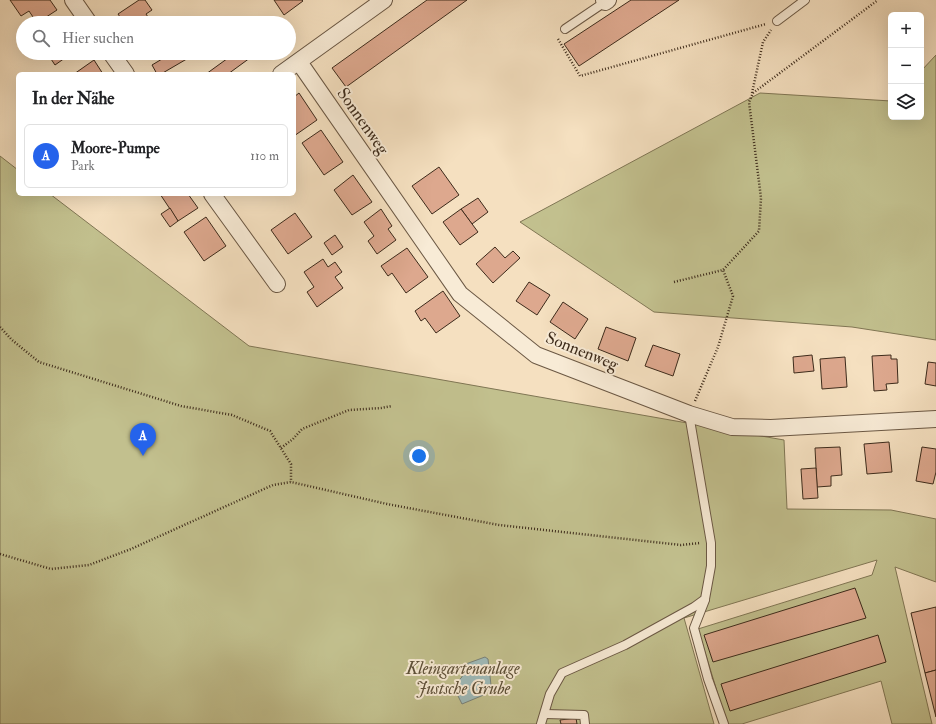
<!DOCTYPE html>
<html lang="de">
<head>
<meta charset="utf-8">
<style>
  body { margin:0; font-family:"IM FELL Double Pica",serif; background:#f6f6f6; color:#202124 }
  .controls { position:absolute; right:12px; top:12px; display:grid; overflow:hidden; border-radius:6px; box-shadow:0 4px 16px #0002 }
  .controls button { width:36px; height:36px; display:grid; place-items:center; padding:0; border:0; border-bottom:1px solid #e0e0e0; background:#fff; color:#202124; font:20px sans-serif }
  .you { position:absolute; left:419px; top:456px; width:14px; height:14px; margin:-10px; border:3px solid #fff; border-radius:50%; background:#1a73e8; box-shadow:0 0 0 6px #1a73e833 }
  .badge { display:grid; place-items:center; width:26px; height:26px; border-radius:50%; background:#2563eb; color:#fff; font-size:13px; font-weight:700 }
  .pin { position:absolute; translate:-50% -33px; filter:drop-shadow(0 1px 2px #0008) }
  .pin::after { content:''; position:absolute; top:21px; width:14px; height:12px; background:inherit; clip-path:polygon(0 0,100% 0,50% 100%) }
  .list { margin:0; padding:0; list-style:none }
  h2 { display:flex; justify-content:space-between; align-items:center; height:52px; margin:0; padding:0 16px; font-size:17px }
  h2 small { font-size:13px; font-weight:400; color:#757577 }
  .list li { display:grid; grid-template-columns:26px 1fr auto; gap:12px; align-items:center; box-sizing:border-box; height:64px; margin:0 8px 8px; padding:0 8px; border:1px solid #e0e0e0; border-radius:6px }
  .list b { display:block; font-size:15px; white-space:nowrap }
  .list p { margin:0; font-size:13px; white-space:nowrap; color:#757577 }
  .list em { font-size:13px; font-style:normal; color:#757577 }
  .icon { flex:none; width:22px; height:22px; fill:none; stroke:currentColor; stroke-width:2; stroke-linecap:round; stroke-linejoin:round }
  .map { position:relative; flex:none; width:936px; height:724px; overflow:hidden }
  .search { position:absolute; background:#fff; box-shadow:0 4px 16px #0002; left:16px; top:16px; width:280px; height:44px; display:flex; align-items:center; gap:10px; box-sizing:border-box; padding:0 14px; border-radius:22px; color:#757577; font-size:15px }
  .panel { position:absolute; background:#fff; box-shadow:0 4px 16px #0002; left:16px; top:72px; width:280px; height:124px; border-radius:6px }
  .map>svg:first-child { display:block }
  .green { fill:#c2c08e; stroke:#807654 }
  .water { fill:#9fbbba; stroke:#78817a }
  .building { fill:#dda88e; stroke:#3d2b1b }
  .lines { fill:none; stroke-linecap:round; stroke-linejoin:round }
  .lane-casing { stroke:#6b5844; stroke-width:10 }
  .street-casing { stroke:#6b5844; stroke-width:18 }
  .path { stroke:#3d2b1b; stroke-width:2.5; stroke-dasharray:1 2; stroke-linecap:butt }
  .lane { stroke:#f8ebd6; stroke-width:8 }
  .street { stroke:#f8ebd6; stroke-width:16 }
  .labels { text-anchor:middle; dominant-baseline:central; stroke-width:4; stroke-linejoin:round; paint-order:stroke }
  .street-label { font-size:17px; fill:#3d2b1b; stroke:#f8ebd6 }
  .park-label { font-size:17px; font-style:italic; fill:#5e5038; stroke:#f8ebd6 }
</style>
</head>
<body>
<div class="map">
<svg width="936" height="724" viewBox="0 0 936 724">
  <rect width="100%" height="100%" fill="#f5e0c0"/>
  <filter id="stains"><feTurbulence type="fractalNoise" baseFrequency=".005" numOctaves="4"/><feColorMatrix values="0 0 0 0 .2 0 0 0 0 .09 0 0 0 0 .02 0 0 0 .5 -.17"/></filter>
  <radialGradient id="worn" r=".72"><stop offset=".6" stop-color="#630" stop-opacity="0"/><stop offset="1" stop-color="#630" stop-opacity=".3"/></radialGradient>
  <g class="green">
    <path d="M 936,55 L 936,340 L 852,327 L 654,312 L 520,222 L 760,93 L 891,101 L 891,117 L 921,117 L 921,71 Z"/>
    <path d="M 0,156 L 18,170 L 18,194 L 50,194 L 249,346 L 784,440 L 787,509 L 891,510 L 936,519 L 936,582 L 895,567 L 932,724 L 892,724 L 881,681 L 742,724 L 727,724 L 698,629 L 872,575 L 877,560 L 684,618 L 714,724 L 0,724 Z"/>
  </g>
  <path class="water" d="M 485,657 L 488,659 L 491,685 L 486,694 L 462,704 L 453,686 L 462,677 L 463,665 Z"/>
  <g class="building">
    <path d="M 10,0 L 50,0 L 57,10 L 37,23 L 29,11 L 21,16 Z"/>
    <path d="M 139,0 L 145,0 L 152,10 L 146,14 L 152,23 L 124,23 L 118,14 Z"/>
    <path d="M 274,0 L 302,0 L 303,1 L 284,15 Z"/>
    <path d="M 427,0 L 467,0 L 346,87 L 332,68 Z"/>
    <path d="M 631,0 L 679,0 L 579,66 L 564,44 Z"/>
    <path d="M 230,19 L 232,23 L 224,23 Z"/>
    <path d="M 47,53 L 72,53 L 55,65 Z"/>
    <path d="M 172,53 L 197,53 L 161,74 L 157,74 L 152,65 Z"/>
    <path d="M 235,53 L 253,53 L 254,55 L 228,74 L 206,74 Z"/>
    <path d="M 94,60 L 103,74 L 74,74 Z"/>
    <path d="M 299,93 L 317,120 L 294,136 L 294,97 Z"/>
    <path d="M 321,130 L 343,162 L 324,175 L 302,143 Z"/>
    <path d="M 439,167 L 459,195 L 432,214 L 412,186 Z"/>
    <path d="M 353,175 L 372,202 L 352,215 L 334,190 Z"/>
    <path d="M 160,194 L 188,194 L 198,208 L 178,221 Z"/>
    <path d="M 478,198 L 488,212 L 472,224 L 461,209 Z"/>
    <path d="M 170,208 L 178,221 L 170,227 L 161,214 Z"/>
    <path d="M 381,209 L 392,226 L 388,229 L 396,240 L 377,254 L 368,241 L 374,236 L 364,222 Z"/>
    <path d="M 461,209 L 478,232 L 460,245 L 443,222 Z"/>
    <path d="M 295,213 L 312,237 L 288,254 L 271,230 Z"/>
    <path d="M 206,217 L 226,246 L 204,261 L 184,232 Z"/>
    <path d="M 335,235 L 343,247 L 332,255 L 324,243 Z"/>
    <path d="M 495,247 L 505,258 L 513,251 L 520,258 L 493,283 L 476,264 Z"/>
    <path d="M 407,248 L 428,277 L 406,293 L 392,273 L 388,276 L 381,266 Z"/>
    <path d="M 323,259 L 328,267 L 335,262 L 342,272 L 335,277 L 343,288 L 317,307 L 307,292 L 314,287 L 304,272 Z"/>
    <path d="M 529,282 L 550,295 L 537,315 L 516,301 Z"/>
    <path d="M 443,291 L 460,316 L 436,333 L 425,318 L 421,321 L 415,311 Z"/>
    <path d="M 563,302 L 588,319 L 575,339 L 550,322 Z"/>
    <path d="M 606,327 L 636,338 L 628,361 L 598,349 Z"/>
    <path d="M 653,345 L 680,354 L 673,376 L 645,366 Z"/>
    <path d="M 812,355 L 814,371 L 794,373 L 793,357 Z"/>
    <path d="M 891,355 L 891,359 L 897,359 L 898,383 L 886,384 L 887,390 L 874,391 L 872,356 Z"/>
    <path d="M 845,357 L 847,387 L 822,389 L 820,359 Z"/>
    <path d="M 928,362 L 936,363 L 936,386 L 925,384 Z"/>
    <path d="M 889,442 L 892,472 L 867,474 L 864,444 Z"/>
    <path d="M 840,447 L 842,475 L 831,476 L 831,486 L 817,487 L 815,448 Z"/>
    <path d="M 922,447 L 936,449 L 936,472 L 933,484 L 916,481 Z"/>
    <path d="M 816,468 L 818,498 L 803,499 L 801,469 Z"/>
    <path d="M 855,588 L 866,618 L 713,662 L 704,635 Z"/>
    <path d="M 936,607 L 936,670 L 925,673 L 911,613 Z"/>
    <path d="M 878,635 L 886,662 L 730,711 L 721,684 Z"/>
    <path d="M 936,670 L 936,717 L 925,673 Z"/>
    <path d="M 576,718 L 577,724 L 561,724 L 560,720 Z"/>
  </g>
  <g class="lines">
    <defs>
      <g id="lane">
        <path d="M 777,21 L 805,0"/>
        <path d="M 565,29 L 605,2"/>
        <path d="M 705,600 L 694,628 L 708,679 L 724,724"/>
        <path d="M 545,714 L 584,715 L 585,724"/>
        <path d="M 541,724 L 550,694 L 562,673 L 625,645 L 694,607 L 705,599 L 711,566 L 711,543 L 689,414"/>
      </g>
      <g id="street">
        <path d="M 73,0 L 89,23"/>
        <path d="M 604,0 L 605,2 L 608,0"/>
        <path d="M 111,53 L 126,74"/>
        <path d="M 299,62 L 460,294 L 536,355 L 689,414 L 732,427 L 771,428 L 936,419"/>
        <path d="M 281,74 L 384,0"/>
        <path d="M 212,194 L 277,284"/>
      </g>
    </defs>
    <use href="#lane" class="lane-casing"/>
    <use href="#street" class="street-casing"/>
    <g class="path">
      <path d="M 558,39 L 580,76 L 766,24"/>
      <path d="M 752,93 L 763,42 L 771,30"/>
      <path d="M 674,282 L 723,270 L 759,231 L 761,198 L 749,102 L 753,93 L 878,0"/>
      <path d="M 0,327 L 12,340 L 39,362 L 181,406 L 232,415 L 270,431 L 291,464 L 291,482"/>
      <path d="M 695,401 L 718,347 L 733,296 L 723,270"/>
      <path d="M 281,448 L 293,439 L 302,429 L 349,410 L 381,408 L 392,406"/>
      <path d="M 0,554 L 51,569 L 89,565 L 131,549 L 273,485 L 291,482 L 387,504 L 499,525 L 681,545 L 700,543"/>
    </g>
    <use href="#lane" class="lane"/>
    <use href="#street" class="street"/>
  </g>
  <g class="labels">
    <g class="street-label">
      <text transform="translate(363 121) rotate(55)">Sonnenweg</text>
      <text transform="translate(582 351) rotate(22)">Sonnenweg</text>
    </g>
    <g class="park-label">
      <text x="463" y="668">Kleingartenanlage<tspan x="463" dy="20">Justsche Grube</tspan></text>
    </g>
  </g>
  <rect width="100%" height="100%" filter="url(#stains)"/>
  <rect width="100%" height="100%" fill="url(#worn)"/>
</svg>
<div class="controls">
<button>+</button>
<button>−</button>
<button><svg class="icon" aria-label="layers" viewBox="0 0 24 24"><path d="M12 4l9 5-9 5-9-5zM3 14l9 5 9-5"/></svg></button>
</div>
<div class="you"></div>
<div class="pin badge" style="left:143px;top:456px">A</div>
<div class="search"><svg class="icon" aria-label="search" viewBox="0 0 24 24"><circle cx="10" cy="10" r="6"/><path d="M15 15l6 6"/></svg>Hier suchen</div>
<section class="panel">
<h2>In der Nähe<small></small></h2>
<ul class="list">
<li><span class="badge">A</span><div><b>Moore-Pumpe</b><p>Park</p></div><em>110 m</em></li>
</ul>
</section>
</div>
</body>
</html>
